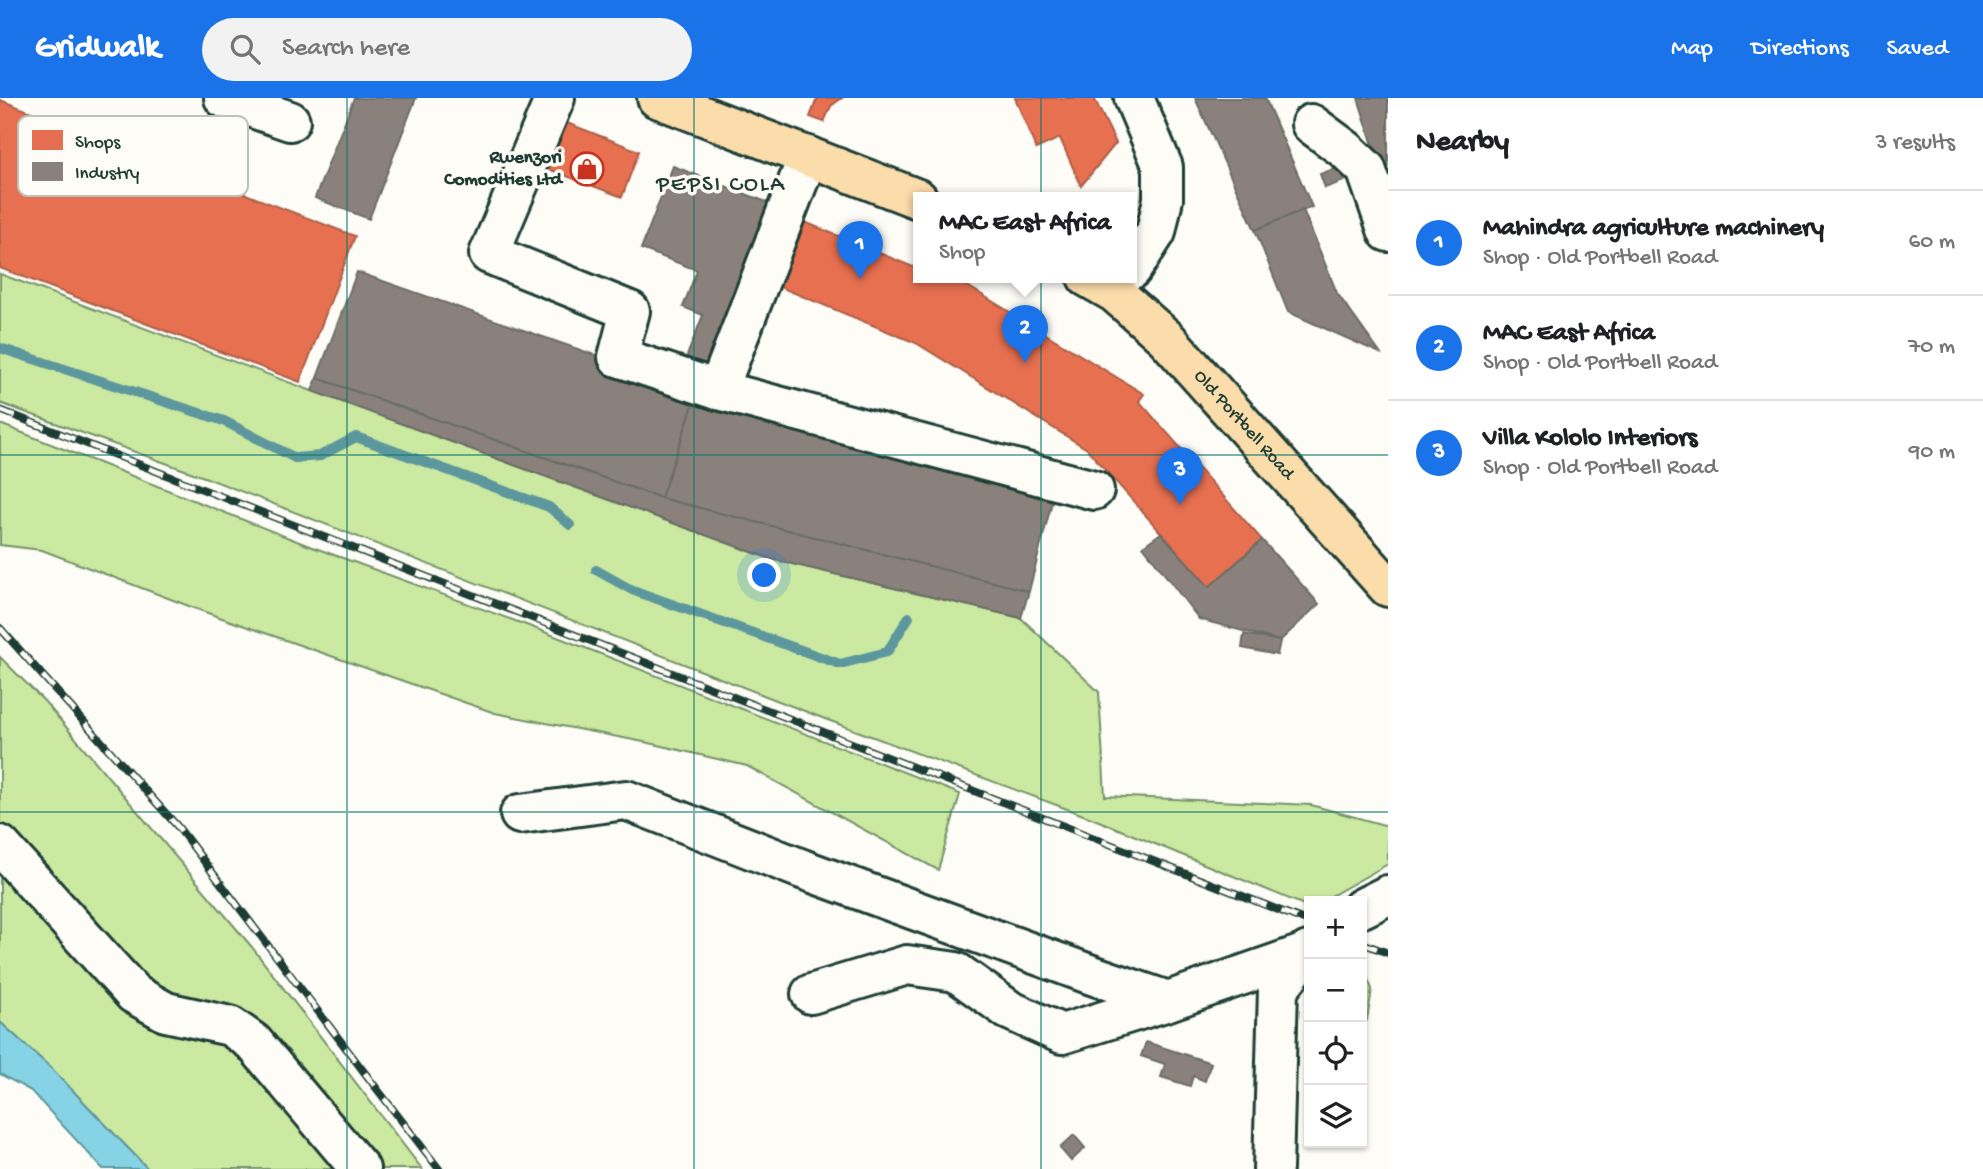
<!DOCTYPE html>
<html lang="en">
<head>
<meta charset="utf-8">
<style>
  body { margin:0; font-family:"Gochi Hand",sans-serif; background:#f2f2f2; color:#202124 }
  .controls { position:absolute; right:21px; bottom:21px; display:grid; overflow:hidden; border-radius:0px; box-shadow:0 2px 5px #0004 }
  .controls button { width:63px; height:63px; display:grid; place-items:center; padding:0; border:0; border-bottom:2px solid #e0e0e0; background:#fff; color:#202124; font:35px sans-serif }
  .you { position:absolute; left:765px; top:478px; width:24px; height:24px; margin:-18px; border:5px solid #fff; border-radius:50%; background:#1a73e8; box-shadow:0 0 0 10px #1a73e833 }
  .badge { display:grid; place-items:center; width:46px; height:46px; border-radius:50%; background:#1a73e8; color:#fff; font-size:23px; font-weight:700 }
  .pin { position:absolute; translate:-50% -58px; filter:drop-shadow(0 2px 4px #0008) }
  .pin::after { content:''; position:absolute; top:37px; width:24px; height:21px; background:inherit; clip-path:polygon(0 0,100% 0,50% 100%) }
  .popup { position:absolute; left:913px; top:94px; width:224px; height:91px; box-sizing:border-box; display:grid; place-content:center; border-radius:0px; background:#fff; filter:drop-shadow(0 2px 5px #0005); font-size:23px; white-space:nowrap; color:#757577 }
  .popup b { font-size:26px; color:#202124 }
  .popup::after { content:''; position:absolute; left:50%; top:100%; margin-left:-14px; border:14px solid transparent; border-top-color:#fff }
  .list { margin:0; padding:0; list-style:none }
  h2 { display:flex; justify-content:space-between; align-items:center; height:91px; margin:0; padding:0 28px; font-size:30px }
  h2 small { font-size:23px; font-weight:400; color:#757577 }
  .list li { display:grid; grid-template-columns:46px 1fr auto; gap:21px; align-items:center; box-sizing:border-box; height:105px; padding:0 28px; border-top:2px solid #e0e0e0 }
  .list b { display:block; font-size:26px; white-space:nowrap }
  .list p { margin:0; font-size:23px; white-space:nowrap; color:#757577 }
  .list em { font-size:23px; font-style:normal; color:#757577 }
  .icon { flex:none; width:38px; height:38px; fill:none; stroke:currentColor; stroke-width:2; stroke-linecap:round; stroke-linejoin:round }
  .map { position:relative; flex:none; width:1388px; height:1071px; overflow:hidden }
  header { display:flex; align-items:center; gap:42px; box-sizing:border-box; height:98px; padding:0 35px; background:#1a73e8; color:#fff }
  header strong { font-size:33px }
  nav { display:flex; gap:38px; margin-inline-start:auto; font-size:24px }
  .search { width:490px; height:63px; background:#f2f2f2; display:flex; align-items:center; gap:18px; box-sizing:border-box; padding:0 24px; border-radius:38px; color:#757577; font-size:26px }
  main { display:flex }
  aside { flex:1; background:#fff }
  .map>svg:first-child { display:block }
  .green { fill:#cbe9a0; stroke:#75936a; stroke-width:2 }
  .water { fill:#86d3e5; stroke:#5d979e; stroke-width:2 }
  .shops { fill:#e76f51; stroke:#ab6048; stroke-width:2 }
  .industry { fill:#8a817c; stroke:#6a6d66; stroke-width:2 }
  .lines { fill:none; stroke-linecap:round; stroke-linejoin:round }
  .stream { stroke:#5d979e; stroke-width:10 }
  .minor-casing { stroke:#1f3d34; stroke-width:44 }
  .major-casing { stroke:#1f3d34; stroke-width:44 }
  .minor { stroke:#fdfcf7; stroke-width:38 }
  .major { stroke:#fbdcab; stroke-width:38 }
  .rail-casing { stroke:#1f3d34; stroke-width:8 }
  .rail { stroke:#fdfcf7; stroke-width:5; stroke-dasharray:16; stroke-linecap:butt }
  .grid { fill:none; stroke:#0f766e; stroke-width:2; stroke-opacity:0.55 }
  .labels { text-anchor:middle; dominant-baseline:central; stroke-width:7; stroke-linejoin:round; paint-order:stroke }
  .poi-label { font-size:19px; font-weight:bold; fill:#1f3d34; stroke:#fdfcf7; text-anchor:end }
  .street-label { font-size:19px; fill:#1f3d34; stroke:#fdfcf7 }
  .quarter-label { font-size:23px; letter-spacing:2px; fill:#1f3d34; stroke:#fdfcf7 }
  .key { fill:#fdfcf7; stroke:#bac3bc; stroke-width:2 }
  .key-label { font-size:19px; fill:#1f3d34 }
</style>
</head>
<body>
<header>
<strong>Gridwalk</strong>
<div class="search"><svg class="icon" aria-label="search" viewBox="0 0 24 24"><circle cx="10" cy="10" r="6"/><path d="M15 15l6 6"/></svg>Search here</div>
<nav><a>Map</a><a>Directions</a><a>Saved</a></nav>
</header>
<main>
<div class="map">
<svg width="1388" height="1071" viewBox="0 0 1388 1071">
  <rect width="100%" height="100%" fill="#fdfcf7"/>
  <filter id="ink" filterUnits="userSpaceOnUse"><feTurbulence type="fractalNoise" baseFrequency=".0143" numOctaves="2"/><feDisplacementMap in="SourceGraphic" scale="14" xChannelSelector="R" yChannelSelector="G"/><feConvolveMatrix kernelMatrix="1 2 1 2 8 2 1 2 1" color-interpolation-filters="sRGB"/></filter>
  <g filter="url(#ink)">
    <g class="green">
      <path d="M 0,176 L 312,293 L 771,461 L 1021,520 L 1099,594 L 1105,698 L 1311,707 L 1388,728 L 1388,766 L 1322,803 L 1309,803 L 1309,809 L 1094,721 L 825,621 L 207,380 L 0,305 Z"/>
      <path d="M 0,326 L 307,447 L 529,528 L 960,696 L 938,772 L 747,668 L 654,646 L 495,615 L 202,513 L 42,452 L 0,447 Z"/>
      <path d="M 0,559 L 45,604 L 251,848 L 422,1071 L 148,1071 L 52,971 L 0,924 Z"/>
      <path d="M 1362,867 L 1372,891 L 1367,922 L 1362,920 Z"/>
    </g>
    <path class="water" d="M 0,924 L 52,971 L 148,1071 L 103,1071 L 31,993 L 0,976 Z"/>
    <g class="shops">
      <path d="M 819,0 L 842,0 L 831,8 L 824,24 L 810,19 L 816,3 Z"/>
      <path d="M 1015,0 L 1094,0 L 1116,45 L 1081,88 L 1060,40 L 1036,51 Z"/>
      <path d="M 0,2 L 355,138 L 300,284 L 0,170 Z"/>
      <path d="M 562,23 L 639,53 L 622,99 L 545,70 Z"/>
      <path d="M 795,120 L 918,171 L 918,179 L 939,179 L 954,185 L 956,181 L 1144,296 L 1139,303 L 1262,442 L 1209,489 L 1087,351 L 916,245 L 770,185 Z"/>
    </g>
    <g class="industry">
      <path d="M 354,0 L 416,0 L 369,121 L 315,100 Z"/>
      <path d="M 1195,0 L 1265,0 L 1312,109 L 1255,132 Z"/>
      <path d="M 1358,0 L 1388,0 L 1388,94 Z"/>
      <path d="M 1347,66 L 1352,80 L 1325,90 L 1320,76 Z"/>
      <path d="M 673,68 L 777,108 L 711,279 L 683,268 L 703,217 L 683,209 L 697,172 L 641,151 Z"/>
      <path d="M 1303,112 L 1337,195 L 1380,255 L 1288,214 L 1255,132 Z"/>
      <path d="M 357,174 L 698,293 L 661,400 L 317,280 Z"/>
      <path d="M 317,280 L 661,400 L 1029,493 L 1021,520 L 771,461 L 312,293 Z"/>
      <path d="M 698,293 L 1054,396 L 1029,493 L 661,400 Z"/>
      <path d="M 1161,435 L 1209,489 L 1262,442 L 1319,506 L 1280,543 L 1199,521 L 1143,448 Z"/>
      <path d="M 1244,536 L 1280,543 L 1277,557 L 1242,550 Z"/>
      <path d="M 1146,944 L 1211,965 L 1205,983 L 1193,978 L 1190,988 L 1161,979 L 1165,966 L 1141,958 Z"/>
      <path d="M 1074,1037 L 1085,1050 L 1071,1063 L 1060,1050 Z"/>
    </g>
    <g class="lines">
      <g class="stream">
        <path d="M 0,250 L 224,323 L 295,360 L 320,358 L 356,339 L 549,409 L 570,427"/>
        <path d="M 596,472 L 632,492 L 840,566 L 887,554 L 909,519"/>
      </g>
      <defs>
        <g id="minor">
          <path d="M 224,0 L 290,23"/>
          <path d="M 555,0 L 489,156 L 630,213 L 618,259 L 718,292 L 1094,392"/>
          <path d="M 1311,26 L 1346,52 L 1366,71 L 1388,134"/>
          <path d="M 1132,171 L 1156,134 L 1163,101 L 1163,69 L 1134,0"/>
          <path d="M 718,292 L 808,58"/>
          <path d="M 520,716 L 626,702 L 802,771 L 1092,877 L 1168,903 L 1306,855"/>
          <path d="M 0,747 L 134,896 L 166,914 L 230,928 L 253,944 L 360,1071"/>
          <path d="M 1362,810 L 1388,797"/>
          <path d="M 811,896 L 907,867 L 956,874 L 1009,912 L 1062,936 L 1168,903"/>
          <path d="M 1273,1071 L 1278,891 L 1308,853"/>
        </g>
        <g id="major">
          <path d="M 657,0 L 918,101"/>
          <path id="s1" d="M 1087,179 L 1115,195 L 1166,240 L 1388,489"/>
        </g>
      </defs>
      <use href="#minor" class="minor-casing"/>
      <use href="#major" class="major-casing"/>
      <use href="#minor" class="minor"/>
      <use href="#major" class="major"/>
      <defs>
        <g id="rail">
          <path d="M 0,312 L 1309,824"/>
          <path d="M 0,530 L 178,729 L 374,987 L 439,1071"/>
          <path d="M 1362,845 L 1388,855"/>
        </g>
      </defs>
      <use href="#rail" class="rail-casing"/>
      <use href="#rail" class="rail"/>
    </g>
  </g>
  <path class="grid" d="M 347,0 L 347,1071M 694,0 L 694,1071M 1041,0 L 1041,1071M 0,357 L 1388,357M 0,714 L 1388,714"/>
  <defs>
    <symbol id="shop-ring" viewBox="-11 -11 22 22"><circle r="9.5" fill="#fdfcf7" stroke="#c8321e" stroke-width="1.5"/><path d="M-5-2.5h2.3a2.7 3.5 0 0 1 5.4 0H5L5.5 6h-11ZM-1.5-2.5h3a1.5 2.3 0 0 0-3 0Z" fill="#c8321e"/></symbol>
  </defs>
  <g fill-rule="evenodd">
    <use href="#shop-ring" x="568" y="52" width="38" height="38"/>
  </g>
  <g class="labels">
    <g class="poi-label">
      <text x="562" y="60">Rwenzori<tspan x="562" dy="22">Comodities Ltd</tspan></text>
    </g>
    <g class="street-label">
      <text stroke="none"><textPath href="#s1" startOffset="217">Old Portbell Road</textPath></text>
    </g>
    <g class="quarter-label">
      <text x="721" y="87">PEPSI COLA</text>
    </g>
  </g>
  <rect x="18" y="18" width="230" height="80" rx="10" class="key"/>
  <rect x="32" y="32" width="31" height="20" fill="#e76f51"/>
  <rect x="32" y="64" width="31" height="19" fill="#8a817c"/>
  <g class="key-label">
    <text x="75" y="49">Shops</text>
    <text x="75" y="80">Industry</text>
  </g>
</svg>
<div class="controls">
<button>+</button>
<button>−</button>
<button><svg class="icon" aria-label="locate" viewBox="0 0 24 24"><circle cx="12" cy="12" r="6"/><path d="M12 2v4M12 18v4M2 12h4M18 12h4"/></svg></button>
<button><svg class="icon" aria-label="layers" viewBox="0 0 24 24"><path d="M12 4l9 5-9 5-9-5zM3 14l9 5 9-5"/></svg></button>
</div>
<div class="you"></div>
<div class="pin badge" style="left:860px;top:181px">1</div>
<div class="pin badge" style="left:1025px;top:265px">2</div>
<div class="popup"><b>MAC East Africa</b>Shop</div>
<div class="pin badge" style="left:1180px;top:407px">3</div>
</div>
<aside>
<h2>Nearby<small>3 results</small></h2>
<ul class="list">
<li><span class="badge">1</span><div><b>Mahindra agriculture machinery</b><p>Shop · Old Portbell Road</p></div><em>60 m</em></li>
<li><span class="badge">2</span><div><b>MAC East Africa</b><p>Shop · Old Portbell Road</p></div><em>70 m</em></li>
<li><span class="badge">3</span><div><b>Villa Kololo Interiors</b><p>Shop · Old Portbell Road</p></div><em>90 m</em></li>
</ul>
</aside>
</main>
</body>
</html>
